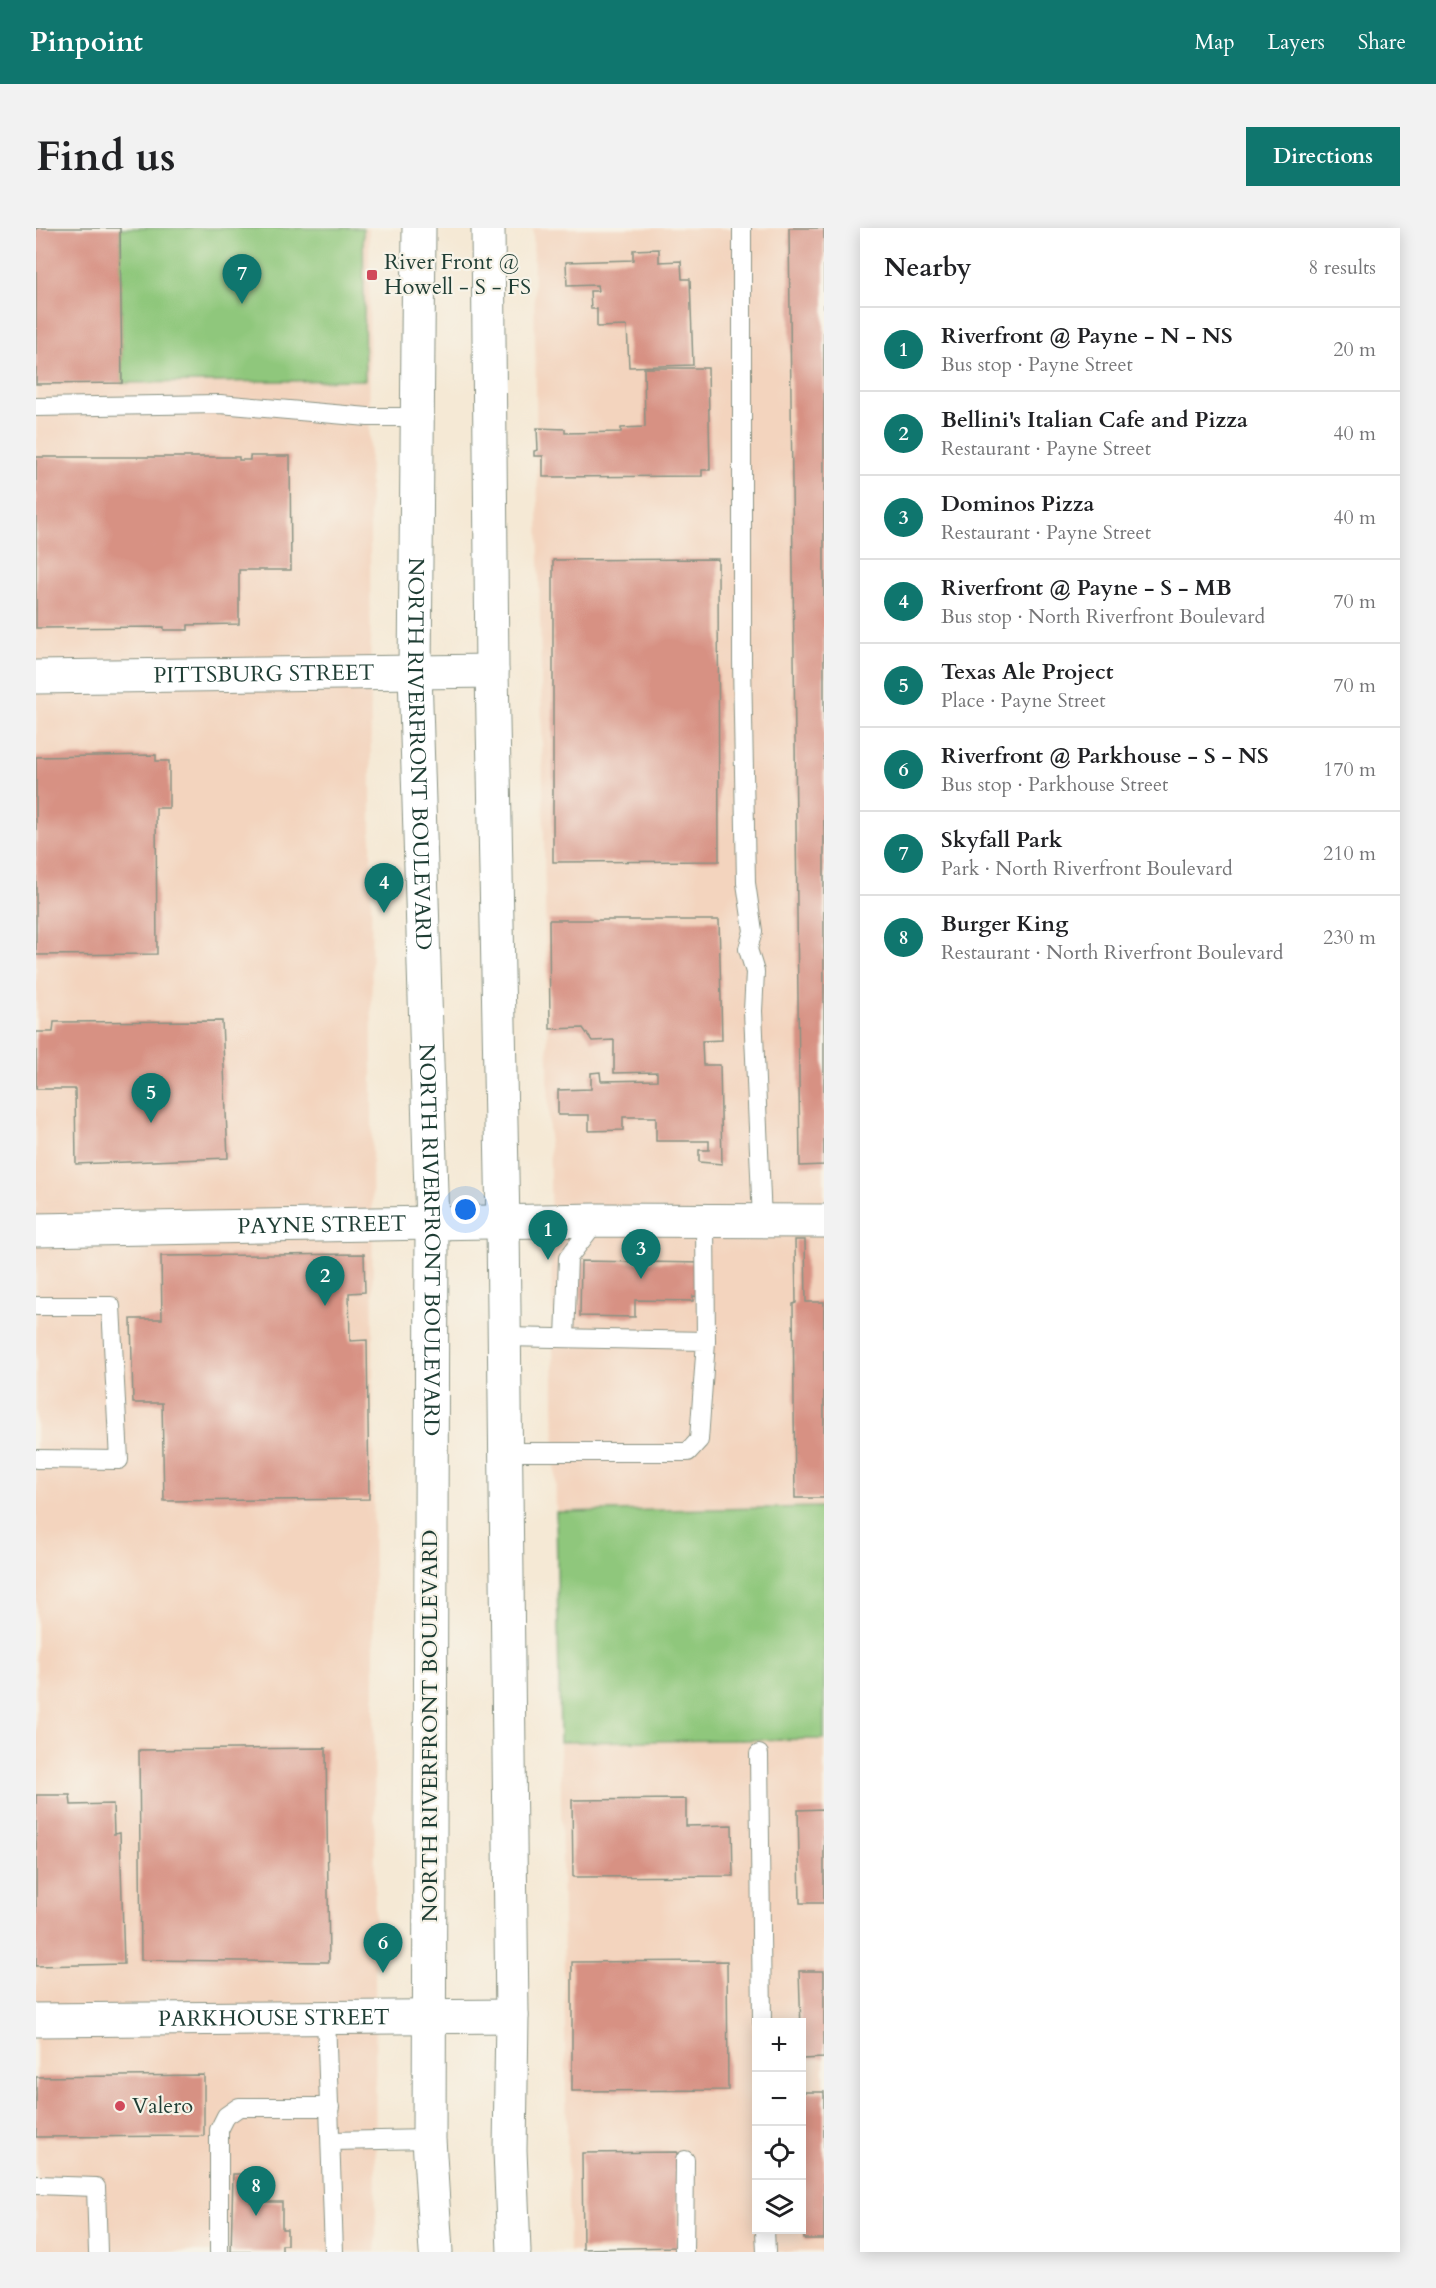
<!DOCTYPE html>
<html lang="en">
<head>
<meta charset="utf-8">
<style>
  body { margin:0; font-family:Cardo,serif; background:#f2f2f2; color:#202124 }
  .controls { position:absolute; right:18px; bottom:18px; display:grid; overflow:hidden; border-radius:0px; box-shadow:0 3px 15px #0003 }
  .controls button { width:54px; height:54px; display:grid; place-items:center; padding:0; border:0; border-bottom:2px solid #e0e0e0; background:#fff; color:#202124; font:30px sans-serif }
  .you { position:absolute; left:430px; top:982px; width:21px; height:21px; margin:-15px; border:4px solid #fff; border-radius:50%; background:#1a73e8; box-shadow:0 0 0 9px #1a73e833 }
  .badge { display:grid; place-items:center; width:39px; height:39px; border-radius:50%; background:#0f766e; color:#fff; font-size:20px; font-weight:700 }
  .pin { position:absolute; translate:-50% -50px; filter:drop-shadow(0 2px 3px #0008) }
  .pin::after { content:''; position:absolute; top:32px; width:21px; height:18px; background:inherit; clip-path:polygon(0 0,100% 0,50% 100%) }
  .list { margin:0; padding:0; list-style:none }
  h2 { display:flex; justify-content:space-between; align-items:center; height:78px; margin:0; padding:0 24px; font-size:26px }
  h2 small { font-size:20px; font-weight:400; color:#757577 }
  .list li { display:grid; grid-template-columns:39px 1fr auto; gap:18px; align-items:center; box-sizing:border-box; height:84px; padding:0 24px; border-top:2px solid #e0e0e0 }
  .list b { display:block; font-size:22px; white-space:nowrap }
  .list p { margin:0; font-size:20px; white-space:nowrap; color:#757577 }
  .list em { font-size:20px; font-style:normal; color:#757577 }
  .icon { flex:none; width:33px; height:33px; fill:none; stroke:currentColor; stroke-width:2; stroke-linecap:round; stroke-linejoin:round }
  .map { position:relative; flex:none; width:788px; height:2024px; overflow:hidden; border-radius:0px }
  header { display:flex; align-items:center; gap:36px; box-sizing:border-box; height:84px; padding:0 30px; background:#0f766e; color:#fff }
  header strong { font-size:28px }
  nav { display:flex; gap:33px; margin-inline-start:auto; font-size:21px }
  .intro { display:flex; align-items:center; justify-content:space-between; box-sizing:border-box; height:144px; padding:0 36px }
  h1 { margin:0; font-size:42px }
  .button { padding:15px 27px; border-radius:0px; background:#0f766e; color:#fff; font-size:21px; font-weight:700 }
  main { display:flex; gap:36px; padding:0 36px }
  aside { flex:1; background:#fff; border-radius:0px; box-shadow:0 3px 15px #0003 }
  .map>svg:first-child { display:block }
  .built { fill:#f3d4be; fill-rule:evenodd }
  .green { fill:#8fc77b; stroke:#578258; stroke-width:1.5 }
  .building { fill:#d79183 }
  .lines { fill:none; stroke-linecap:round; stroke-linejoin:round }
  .lane-casing { stroke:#8a9384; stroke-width:20 }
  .street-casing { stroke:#8a9384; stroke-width:35 }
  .secondary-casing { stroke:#8a9384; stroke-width:35 }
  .lane { stroke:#fff; stroke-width:18 }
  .street { stroke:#fff; stroke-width:33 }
  .secondary { stroke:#fff; stroke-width:33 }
  .poi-dot { fill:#d1495b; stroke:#f7f3e8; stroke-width:2 }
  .labels { text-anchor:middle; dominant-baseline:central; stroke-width:4.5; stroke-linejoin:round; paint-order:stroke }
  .poi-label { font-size:22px; fill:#1f3d34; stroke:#f7f3e8; text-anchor:start }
  .street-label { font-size:22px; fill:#1f3d34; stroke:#f7f3e8 }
</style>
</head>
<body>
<header>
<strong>Pinpoint</strong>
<nav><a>Map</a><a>Layers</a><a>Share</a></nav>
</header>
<div class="intro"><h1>Find us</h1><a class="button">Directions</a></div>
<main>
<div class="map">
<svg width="788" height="2024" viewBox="0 0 788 2024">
  <rect width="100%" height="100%" fill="#f7f3e8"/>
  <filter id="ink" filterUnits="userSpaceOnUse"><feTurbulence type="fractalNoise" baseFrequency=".0167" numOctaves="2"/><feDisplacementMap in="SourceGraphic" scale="12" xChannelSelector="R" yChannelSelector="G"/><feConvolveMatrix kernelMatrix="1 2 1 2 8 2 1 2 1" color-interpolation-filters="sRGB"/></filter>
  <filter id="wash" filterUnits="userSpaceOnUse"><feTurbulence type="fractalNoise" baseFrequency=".008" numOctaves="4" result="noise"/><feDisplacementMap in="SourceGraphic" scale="24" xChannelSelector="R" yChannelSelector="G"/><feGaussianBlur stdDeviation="1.35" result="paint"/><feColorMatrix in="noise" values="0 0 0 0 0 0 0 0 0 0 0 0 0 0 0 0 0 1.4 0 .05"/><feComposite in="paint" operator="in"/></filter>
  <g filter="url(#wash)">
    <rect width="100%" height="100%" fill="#f5e9d5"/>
    <g class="built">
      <path d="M 0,0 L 333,0 L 340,2024 L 0,2024 Z"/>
      <path d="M 497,0 L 788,0 L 788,1279 L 520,1284 Z"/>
      <path d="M 788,1511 L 788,2024 L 533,2024 L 524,1514 ZM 720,1794 L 766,1794 L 766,2002 L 720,2002 Z"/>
    </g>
    <g class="green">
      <path d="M 84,0 L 327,0 L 329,152 L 86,155 Z"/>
      <path d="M 788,1279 L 788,1511 L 524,1514 L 520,1284 Z"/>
    </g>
    <g id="blocks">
      <g class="building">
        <path d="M 0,0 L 84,0 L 86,155 L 0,156 Z"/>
        <path d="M 753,0 L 788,0 L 788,937 L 764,938 Z"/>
        <path d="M 623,21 L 623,34 L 645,33 L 646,51 L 654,51 L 657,137 L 593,139 L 591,98 L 561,99 L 561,81 L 555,81 L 554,63 L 562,63 L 561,57 L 531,58 L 530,34 L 597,32 L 597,22 Z"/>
        <path d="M 608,140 L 672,140 L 674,242 L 666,242 L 666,248 L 507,249 L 507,228 L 498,228 L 498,223 L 502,222 L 501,200 L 529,201 L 529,205 L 585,204 L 585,200 L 609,199 Z"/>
        <path d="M 214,228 L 254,228 L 255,342 L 203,342 L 203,396 L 152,397 L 152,402 L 128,402 L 128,399 L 0,400 L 0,229 L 203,229 L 203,232 L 214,232 Z"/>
        <path d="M 682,331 L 683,633 L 517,634 L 517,332 Z"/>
        <path d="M 120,527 L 120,533 L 133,533 L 133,580 L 120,580 L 121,726 L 0,727 L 0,529 Z"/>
        <path d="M 513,692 L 683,692 L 686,812 L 666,813 L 667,837 L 684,837 L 686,936 L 663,934 L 663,922 L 673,922 L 673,913 L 620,913 L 620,889 L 587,889 L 587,902 L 553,903 L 553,887 L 522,887 L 522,862 L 555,861 L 555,845 L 564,844 L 565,853 L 621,852 L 621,844 L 578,845 L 578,812 L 556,813 L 547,800 L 514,801 Z"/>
        <path d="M 186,793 L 192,930 L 40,936 L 39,861 L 0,861 L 0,804 L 17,804 L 18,794 Z"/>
        <path d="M 759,1012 L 769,1012 L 770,1074 L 788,1074 L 788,1270 L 759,1270 L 757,1076 L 760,1075 Z"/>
        <path d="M 328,1026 L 329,1064 L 313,1065 L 314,1113 L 331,1112 L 333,1271 L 128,1273 L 126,1175 L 97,1175 L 95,1091 L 126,1091 L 125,1028 Z"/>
        <path d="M 545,1033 L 666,1035 L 666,1069 L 657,1068 L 657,1073 L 599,1072 L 599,1089 L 544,1088 Z"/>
        <path d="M 290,1520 L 293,1734 L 105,1732 L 103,1522 Z"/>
        <path d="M 0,1567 L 34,1567 L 35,1577 L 77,1576 L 78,1606 L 84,1605 L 88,1736 L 0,1738 Z"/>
        <path d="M 650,1571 L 650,1598 L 696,1597 L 697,1648 L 537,1649 L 536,1572 Z"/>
        <path d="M 788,1581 L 788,1675 L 764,1675 L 762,1582 Z"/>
        <path d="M 691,1733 L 692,1862 L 536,1863 L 536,1734 Z"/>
        <path d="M 763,1743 L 788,1743 L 788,1830 L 766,1831 Z"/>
        <path d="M 168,1847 L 168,1908 L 0,1909 L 0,1849 Z"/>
        <path d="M 766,1864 L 788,1864 L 788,2011 L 768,2011 Z"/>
        <path d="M 641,1924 L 641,2019 L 547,2021 L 546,1925 Z"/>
        <path d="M 197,1946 L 214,1946 L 214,1974 L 246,1974 L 246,2001 L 251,2001 L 251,2017 L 246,2017 L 246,2024 L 195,2024 Z"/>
      </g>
    </g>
  </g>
  <g filter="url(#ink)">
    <use href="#blocks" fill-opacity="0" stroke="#8a9384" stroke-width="1.5"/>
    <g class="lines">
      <defs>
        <g id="lane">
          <path d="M 706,0 L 706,433 L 710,655 L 717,703 L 712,721 L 719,744 L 717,783 L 726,993"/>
          <path d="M 0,179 L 184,176 L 332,189 L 381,189"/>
          <path d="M 669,994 L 670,1113"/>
          <path d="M 0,1078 L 75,1078 L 83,1232 L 0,1231"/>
          <path d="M 468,1109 L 670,1113 L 663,1212 L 652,1224 L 469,1224"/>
          <path d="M 529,1110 L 532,1030 L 561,992"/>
          <path d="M 723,1526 L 726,1794"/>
          <path d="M 290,1789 L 298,2024"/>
          <path d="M 295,1913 L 393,1911"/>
          <path d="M 0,1957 L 60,1959 L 62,2024"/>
          <path d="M 729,2002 L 730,2024"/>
          <path d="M 183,2024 L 183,1902 L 190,1888 L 203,1879 L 294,1879"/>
          <path d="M 648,2024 L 649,1932"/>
        </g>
        <g id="street">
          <path id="s1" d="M 0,449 L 456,443"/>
          <path id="s2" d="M 0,1002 L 561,992 L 788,993"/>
          <path id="s3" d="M 0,1792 L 476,1788"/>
        </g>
        <g id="secondary">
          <path id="s4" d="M 383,0 L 379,444 L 396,997 L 393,1911 L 400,2024"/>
          <path d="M 452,0 L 456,443 L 467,996 L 476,1788 L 474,1922 L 478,2024"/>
        </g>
      </defs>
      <use href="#lane" class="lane-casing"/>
      <use href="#street" class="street-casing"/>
      <use href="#secondary" class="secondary-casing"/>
      <use href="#lane" class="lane"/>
      <use href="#street" class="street"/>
      <use href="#secondary" class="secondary"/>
    </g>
  </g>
  <g class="poi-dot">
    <rect x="330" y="41" width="12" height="12" rx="3"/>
    <circle cx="84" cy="1878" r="6"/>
  </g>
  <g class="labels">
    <g class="poi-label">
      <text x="348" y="34">River Front @<tspan x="348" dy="25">Howell - S - FS</tspan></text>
      <text x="96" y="1878">Valero</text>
    </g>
    <g class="street-label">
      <text stroke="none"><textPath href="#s1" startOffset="228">PITTSBURG STREET</textPath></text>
      <text stroke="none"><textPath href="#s4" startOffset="526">NORTH RIVERFRONT BOULEVARD</textPath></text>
      <text stroke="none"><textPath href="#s2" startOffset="286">PAYNE STREET</textPath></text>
      <text stroke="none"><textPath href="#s4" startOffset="1012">NORTH RIVERFRONT BOULEVARD</textPath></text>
      <text transform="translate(394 1498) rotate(-90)">NORTH RIVERFRONT BOULEVARD</text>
      <text stroke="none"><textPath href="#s3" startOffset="238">PARKHOUSE STREET</textPath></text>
    </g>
  </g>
</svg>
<div class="controls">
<button>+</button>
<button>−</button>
<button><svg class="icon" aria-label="locate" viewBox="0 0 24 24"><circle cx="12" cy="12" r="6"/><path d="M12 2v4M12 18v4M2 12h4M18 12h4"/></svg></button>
<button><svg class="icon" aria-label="layers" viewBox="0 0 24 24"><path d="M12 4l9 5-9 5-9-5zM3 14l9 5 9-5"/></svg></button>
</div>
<div class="you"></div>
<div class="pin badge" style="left:512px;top:1032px">1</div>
<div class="pin badge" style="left:289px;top:1078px">2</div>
<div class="pin badge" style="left:605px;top:1051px">3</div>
<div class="pin badge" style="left:348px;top:685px">4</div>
<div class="pin badge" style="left:115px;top:895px">5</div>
<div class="pin badge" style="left:347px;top:1745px">6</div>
<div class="pin badge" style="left:206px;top:76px">7</div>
<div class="pin badge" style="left:220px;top:1988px">8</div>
</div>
<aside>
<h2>Nearby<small>8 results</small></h2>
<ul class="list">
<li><span class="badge">1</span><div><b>Riverfront @ Payne - N - NS</b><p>Bus stop · Payne Street</p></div><em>20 m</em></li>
<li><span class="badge">2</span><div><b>Bellini's Italian Cafe and Pizza</b><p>Restaurant · Payne Street</p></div><em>40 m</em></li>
<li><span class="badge">3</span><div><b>Dominos Pizza</b><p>Restaurant · Payne Street</p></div><em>40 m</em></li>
<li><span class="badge">4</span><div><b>Riverfront @ Payne - S - MB</b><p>Bus stop · North Riverfront Boulevard</p></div><em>70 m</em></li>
<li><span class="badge">5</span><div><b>Texas Ale Project</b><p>Place · Payne Street</p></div><em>70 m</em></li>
<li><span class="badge">6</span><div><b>Riverfront @ Parkhouse - S - NS</b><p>Bus stop · Parkhouse Street</p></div><em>170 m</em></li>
<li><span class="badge">7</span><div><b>Skyfall Park</b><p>Park · North Riverfront Boulevard</p></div><em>210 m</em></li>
<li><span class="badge">8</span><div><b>Burger King</b><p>Restaurant · North Riverfront Boulevard</p></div><em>230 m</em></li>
</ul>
</aside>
</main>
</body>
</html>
